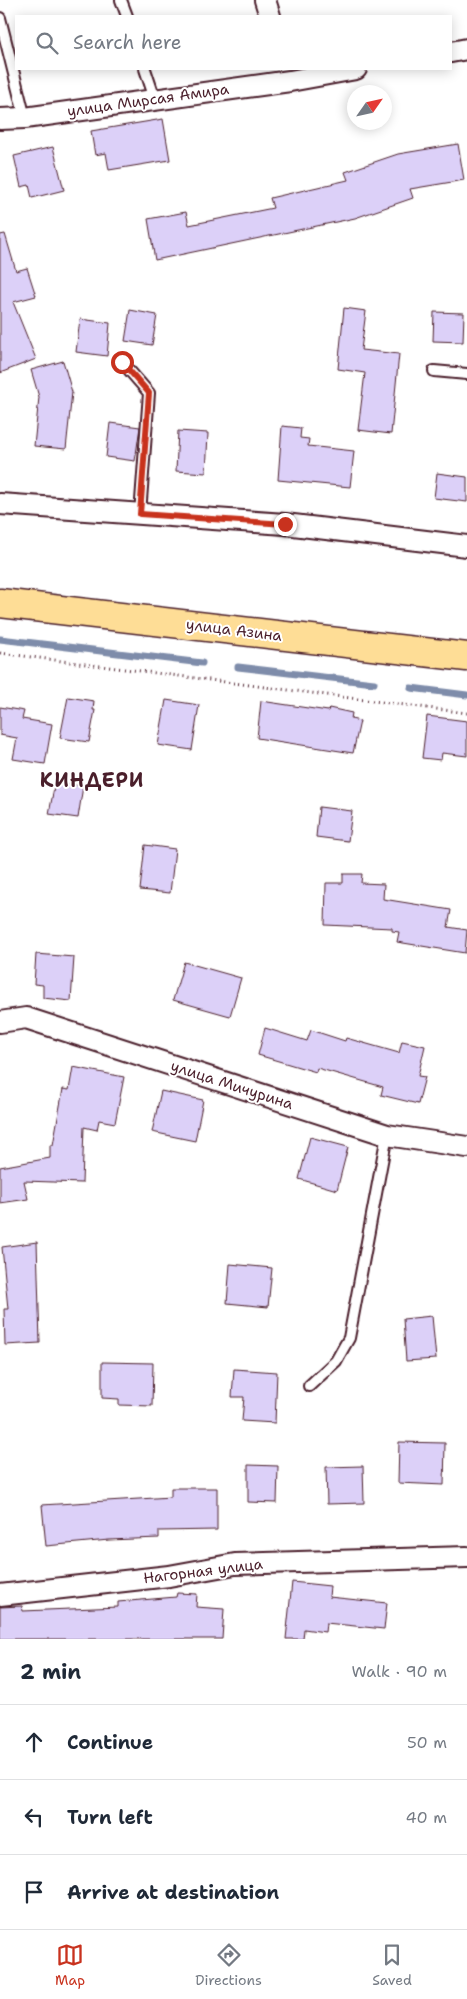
<!DOCTYPE html>
<html lang="en">
<head>
<meta charset="utf-8">
<style>
  body { margin:0; font-family:"Shantell Sans",sans-serif; background:#f6f6f7; color:#1f2937 }
  .compass { position:absolute; left:347px; top:85px; width:45px; height:45px; border-radius:50%; background:#fff; box-shadow:0 2px 12px #0003; rotate:56deg }
  .stop { position:absolute; width:15px; height:15px; margin:-11px; border:4px solid #c8321e; border-radius:50%; background:#fff }
  .stop.end { background:#c8321e; border-color:#fff; box-shadow:0 1px 5px #0008 }
  .list { margin:0; padding:0; list-style:none }
  h2 { display:flex; justify-content:space-between; align-items:center; height:65px; margin:0; padding:0 20px; font-size:21px }
  h2 small { font-size:16px; font-weight:400; color:#747a83 }
  .list li { display:grid; grid-template-columns:32px 1fr auto; gap:15px; align-items:center; box-sizing:border-box; height:75px; padding:0 20px; border-top:1px solid #e0e1e3 }
  .list b { display:block; font-size:19px; white-space:nowrap }
  .list em { font-size:16px; font-style:normal; color:#747a83 }
  .icon { flex:none; width:28px; height:28px; fill:none; stroke:currentColor; stroke-width:2; stroke-linecap:round; stroke-linejoin:round }
  .map { position:relative; flex:none; width:467px; height:1639px; overflow:hidden }
  .search { position:absolute; background:#fff; box-shadow:0 2px 12px #0003; left:15px; right:15px; top:15px; height:55px; display:flex; align-items:center; gap:12px; box-sizing:border-box; padding:0 18px; border-radius:0px; color:#747a83; font-size:19px }
  .sheet { height:290px; background:#fff }
  nav { display:flex; justify-content:space-around; align-items:center; box-sizing:border-box; height:70px; border-top:1px solid #e0e1e3; background:#fff; font-size:14px; color:#747a83 }
  nav a { display:grid; justify-items:center; gap:2px }
  nav .on { color:#c8321e }
  .map>svg:first-child { display:block }
  .lines { fill:none; stroke-linecap:round; stroke-linejoin:round }
  .stream { stroke:#7e8caa; stroke-width:7 }
  .building { fill:#dcd0f8; stroke:#4a1f2b }
  .service-casing { stroke:#4a1f2b; stroke-width:14 }
  .minor-casing { stroke:#4a1f2b; stroke-width:24 }
  .primary-casing { stroke:#4a1f2b; stroke-width:31 }
  .path { stroke:#4a1f2b; stroke-width:3; stroke-dasharray:1 4; stroke-linecap:butt }
  .service { stroke:#fff; stroke-width:10 }
  .minor { stroke:#fff; stroke-width:20 }
  .primary { stroke:#fedd96; stroke-width:28 }
  .route { stroke:#c8321e; stroke-width:6 }
  .labels { text-anchor:middle; dominant-baseline:central; stroke-width:4; stroke-linejoin:round; paint-order:stroke }
  .street-label { font-size:15px; fill:#4a1f2b; stroke:#fff }
  .district-label { font-size:20px; font-weight:bold; letter-spacing:1px; fill:#4a1f2b; stroke:#fff }
</style>
</head>
<body>
<div class="map">
<svg width="467" height="1639" viewBox="0 0 467 1639">
  <rect width="100%" height="100%" fill="#fff"/>
  <filter id="ink" filterUnits="userSpaceOnUse"><feTurbulence type="fractalNoise" baseFrequency=".02" numOctaves="2"/><feDisplacementMap in="SourceGraphic" scale="10" xChannelSelector="R" yChannelSelector="G"/><feConvolveMatrix kernelMatrix="1 2 1 2 8 2 1 2 1" color-interpolation-filters="sRGB"/></filter>
  <g filter="url(#ink)">
    <g class="lines">
      <g class="stream">
        <path d="M 0,639 L 202,663"/>
        <path d="M 238,667 L 374,683"/>
        <path d="M 411,688 L 467,695"/>
      </g>
    </g>
    <g class="building">
      <path d="M 163,119 L 170,160 L 109,170 L 106,153 L 95,155 L 91,131 Z"/>
      <path d="M 458,144 L 464,180 L 410,189 L 413,198 L 355,218 L 155,260 L 148,219 L 186,212 L 189,225 L 273,208 L 270,198 L 348,180 L 345,172 L 398,154 Z"/>
      <path d="M 53,147 L 64,190 L 32,198 L 29,185 L 21,187 L 14,156 Z"/>
      <path d="M 5,234 L 16,271 L 27,268 L 36,296 L 13,302 L 36,359 L 0,373 L 0,235 Z"/>
      <path d="M 344,308 L 366,311 L 361,350 L 399,354 L 391,434 L 358,430 L 365,373 L 338,369 Z"/>
      <path d="M 130,310 L 157,315 L 152,345 L 125,341 Z"/>
      <path d="M 434,312 L 464,313 L 463,342 L 433,341 Z"/>
      <path d="M 80,319 L 110,323 L 107,356 L 76,352 Z"/>
      <path d="M 63,361 L 72,392 L 66,449 L 34,446 L 39,397 L 31,370 Z"/>
      <path d="M 110,423 L 140,427 L 135,461 L 106,457 Z"/>
      <path d="M 282,426 L 301,428 L 300,438 L 309,439 L 308,446 L 354,451 L 350,487 L 278,480 Z"/>
      <path d="M 178,431 L 208,433 L 206,473 L 176,471 Z"/>
      <path d="M 437,473 L 467,477 L 467,502 L 434,498 Z"/>
      <path d="M 68,697 L 94,701 L 93,710 L 95,710 L 89,742 L 60,738 Z"/>
      <path d="M 166,700 L 199,705 L 192,750 L 158,745 Z"/>
      <path d="M 261,701 L 328,711 L 329,708 L 352,713 L 351,719 L 360,721 L 353,753 L 257,738 Z"/>
      <path d="M 0,707 L 24,711 L 22,719 L 52,724 L 45,764 L 13,759 L 17,738 L 0,735 Z"/>
      <path d="M 427,716 L 467,721 L 467,756 L 442,753 L 441,760 L 422,758 Z"/>
      <path d="M 55,782 L 83,786 L 78,818 L 49,814 Z"/>
      <path d="M 319,807 L 352,811 L 348,841 L 316,837 Z"/>
      <path d="M 145,845 L 175,849 L 170,893 L 140,890 Z"/>
      <path d="M 343,874 L 362,874 L 361,883 L 384,884 L 383,899 L 451,910 L 448,927 L 467,930 L 465,953 L 397,942 L 399,932 L 392,931 L 392,928 L 325,925 L 326,883 L 343,883 Z"/>
      <path d="M 36,954 L 74,957 L 71,1001 L 43,998 L 43,985 L 34,984 Z"/>
      <path d="M 184,962 L 241,978 L 230,1016 L 173,1000 Z"/>
      <path d="M 265,1028 L 307,1041 L 311,1030 L 345,1041 L 346,1038 L 399,1053 L 402,1041 L 425,1046 L 418,1076 L 425,1077 L 418,1104 L 381,1095 L 383,1087 L 317,1068 L 316,1072 L 258,1055 Z"/>
      <path d="M 73,1067 L 124,1077 L 115,1123 L 99,1120 L 97,1130 L 84,1127 L 82,1183 L 24,1181 L 28,1199 L 0,1203 L 0,1167 L 50,1158 L 50,1145 L 53,1145 L 63,1089 L 69,1090 Z"/>
      <path d="M 161,1091 L 203,1100 L 195,1141 L 152,1132 Z"/>
      <path d="M 310,1137 L 348,1147 L 337,1190 L 299,1179 Z"/>
      <path d="M 37,1242 L 40,1343 L 5,1345 L 4,1309 L 8,1309 L 2,1247 Z"/>
      <path d="M 230,1264 L 272,1268 L 268,1307 L 227,1303 Z"/>
      <path d="M 432,1316 L 436,1359 L 406,1361 L 403,1319 Z"/>
      <path d="M 102,1362 L 153,1363 L 152,1406 L 119,1405 L 119,1399 L 102,1398 Z"/>
      <path d="M 234,1369 L 277,1372 L 275,1423 L 242,1421 L 244,1397 L 232,1397 Z"/>
      <path d="M 399,1442 L 445,1443 L 444,1485 L 398,1483 Z"/>
      <path d="M 248,1465 L 278,1466 L 277,1503 L 248,1502 Z"/>
      <path d="M 363,1466 L 364,1503 L 327,1504 L 326,1467 Z"/>
      <path d="M 171,1488 L 217,1488 L 217,1530 L 159,1531 L 159,1538 L 109,1540 L 46,1546 L 42,1505 L 171,1497 Z"/>
      <path d="M 292,1582 L 330,1586 L 329,1597 L 387,1603 L 384,1629 L 326,1623 L 325,1632 L 304,1629 L 303,1639 L 286,1639 Z"/>
      <path d="M 177,1593 L 197,1594 L 196,1607 L 224,1609 L 222,1639 L 0,1639 L 0,1607 L 22,1606 L 23,1611 L 118,1607 L 118,1602 L 176,1597 Z"/>
    </g>
    <g class="lines">
      <defs>
        <g id="service">
          <path d="M 121,0 L 127,16"/>
          <path d="M 0,18 L 25,118"/>
          <path d="M 145,69 L 155,99"/>
          <path d="M 122,362 L 149,393 L 140,514"/>
          <path d="M 434,371 L 467,374"/>
          <path d="M 309,1386 L 336,1361 L 349,1338 L 387,1135"/>
        </g>
        <g id="minor">
          <path d="M 265,0 L 270,16"/>
          <path d="M 451,52 L 467,49"/>
          <path d="M 0,119 L 25,118 L 290,81 L 356,69"/>
          <path d="M 0,504 L 285,524 L 467,546"/>
          <path d="M 0,1022 L 26,1018 L 387,1135 L 467,1147"/>
          <path d="M 0,1595 L 169,1576 L 235,1564 L 467,1557"/>
        </g>
        <path id="primary" d="M 0,603 L 467,657"/>
      </defs>
      <use href="#service" class="service-casing"/>
      <use href="#minor" class="minor-casing"/>
      <use href="#primary" class="primary-casing"/>
      <path class="path" d="M 0,653 L 467,713"/>
      <use href="#service" class="service"/>
      <use href="#minor" class="minor"/>
      <use href="#primary" class="primary"/>
    </g>
  </g>
  <g class="lines" filter="url(#ink)">
    <path class="route" d="M 122,362 L 149,393 L 140,514 L 285,524"/>
  </g>
  <g class="labels">
    <g class="street-label">
      <text transform="translate(148 100) rotate(-8)">улица Мирсая Амира</text>
      <text transform="translate(234 630) rotate(7)">улица Азина</text>
      <text transform="translate(232 1085) rotate(18)">улица Мичурина</text>
      <text transform="translate(203 1571) rotate(-7)">Нагорная улица</text>
    </g>
    <g class="district-label">
      <text x="92" y="780">КИНДЕРИ</text>
    </g>
  </g>
</svg>
<svg class="compass" viewBox="-18 -18 36 36"><path d="M0-13l5 13h-10z" fill="#e53935"/><path d="M0 13l5-13h-10z" fill="#747a83"/></svg>
<div class="stop" style="left:122px;top:362px"></div>
<div class="stop end" style="left:285px;top:524px"></div>
<div class="search"><svg class="icon" aria-label="search" viewBox="0 0 24 24"><circle cx="10" cy="10" r="6"/><path d="M15 15l6 6"/></svg>Search here</div>
</div>
<section class="sheet">
<h2>2 min<small>Walk · 90 m</small></h2>
<ul class="list">
<li><svg class="icon" aria-label="ahead" viewBox="0 0 24 24"><path d="M12 20V5M6 11l6-6 6 6"/></svg><div><b>Continue</b></div><em>50 m</em></li>
<li><svg class="icon" aria-label="left" viewBox="0 0 24 24"><path d="M17 20v-9H6M10 6l-5 5 5 5"/></svg><div><b>Turn left</b></div><em>40 m</em></li>
<li><svg class="icon" aria-label="arrive" viewBox="0 0 24 24"><path d="M6 21V4h12l-3 4 3 4H6"/></svg><div><b>Arrive at destination</b></div></li>
</ul>
</section>
<nav>
<a class="on"><svg class="icon" aria-label="map" viewBox="0 0 24 24"><path d="M3 6l6-2 6 2 6-2v14l-6 2-6-2-6 2zM9 4v14M15 6v14"/></svg>Map</a>
<a><svg class="icon" aria-label="directions" viewBox="0 0 24 24"><path d="M12 3l9 9-9 9-9-9zM9 14v-3h6M13 9l2 2-2 2"/></svg>Directions</a>
<a><svg class="icon" aria-label="saved" viewBox="0 0 24 24"><path d="M7 4h10v16l-5-4-5 4z"/></svg>Saved</a>
</nav>
</body>
</html>
